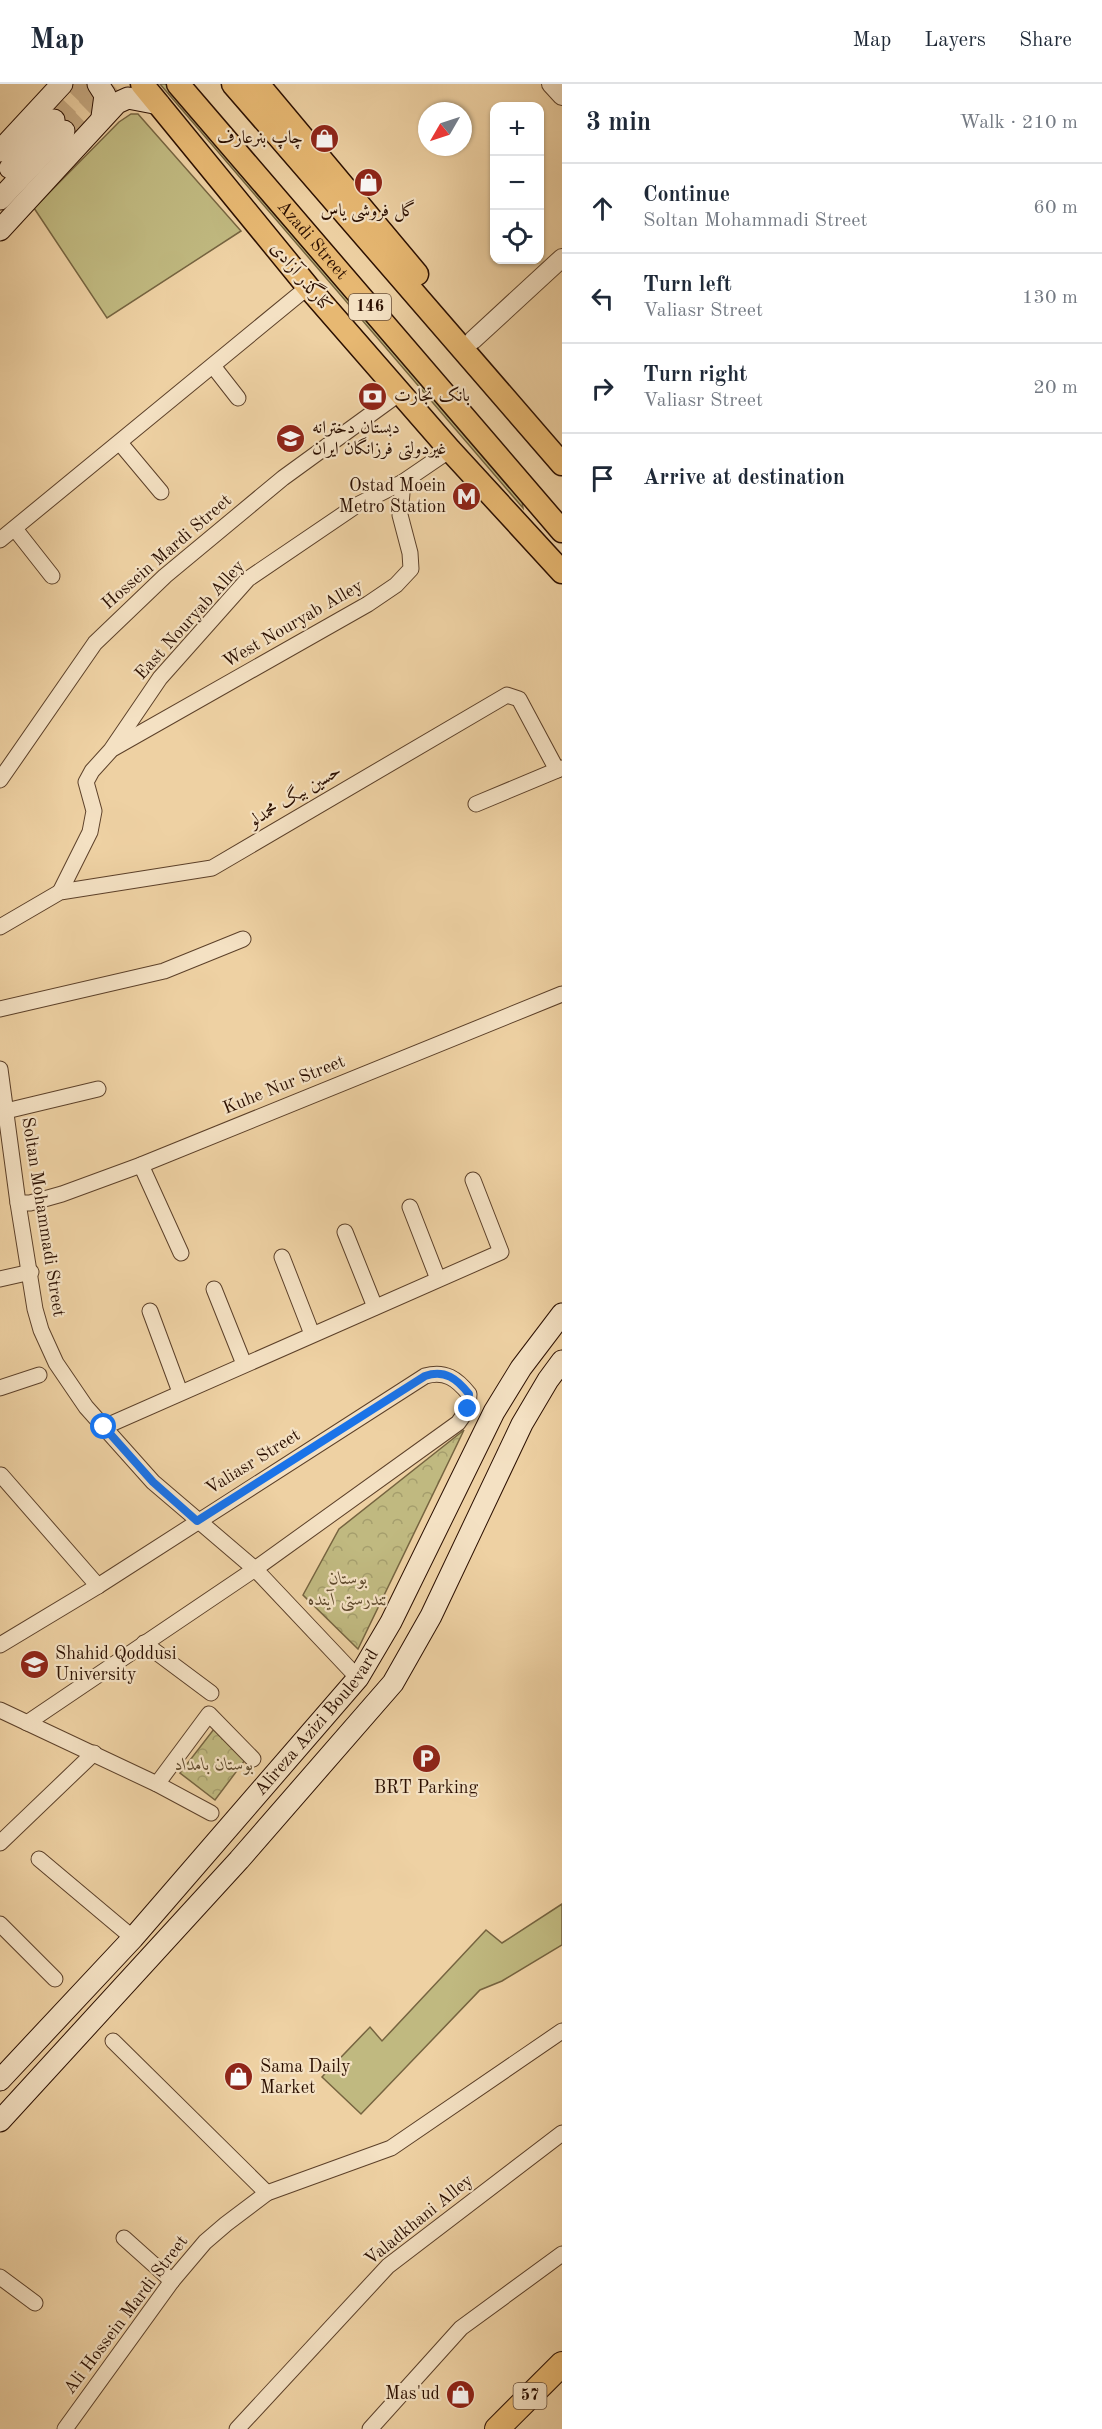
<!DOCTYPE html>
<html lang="en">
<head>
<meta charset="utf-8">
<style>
  body { margin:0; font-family:"Old Standard TT",Amiri,serif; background:#f6f6f7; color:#1f2937 }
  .controls { position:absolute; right:18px; top:18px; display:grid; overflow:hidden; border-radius:12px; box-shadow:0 2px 4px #0004 }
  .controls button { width:54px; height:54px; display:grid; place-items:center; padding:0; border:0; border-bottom:2px solid #e0e1e3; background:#fff; color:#1f2937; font:30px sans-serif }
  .compass { position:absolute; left:418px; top:18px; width:54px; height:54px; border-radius:50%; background:#fff; box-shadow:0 2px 4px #0004; rotate:231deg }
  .stop { position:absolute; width:18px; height:18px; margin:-14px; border:4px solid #1a73e8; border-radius:50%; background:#fff }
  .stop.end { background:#1a73e8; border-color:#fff; box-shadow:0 2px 6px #0008 }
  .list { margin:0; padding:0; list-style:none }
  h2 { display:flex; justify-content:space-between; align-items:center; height:78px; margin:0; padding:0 24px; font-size:26px }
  h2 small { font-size:20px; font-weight:400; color:#747a83 }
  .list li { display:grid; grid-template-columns:39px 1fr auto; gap:18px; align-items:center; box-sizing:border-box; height:90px; padding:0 24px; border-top:2px solid #e0e1e3 }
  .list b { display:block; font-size:22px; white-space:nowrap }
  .list p { margin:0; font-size:20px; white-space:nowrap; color:#747a83 }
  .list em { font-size:20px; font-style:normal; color:#747a83 }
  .icon { flex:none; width:33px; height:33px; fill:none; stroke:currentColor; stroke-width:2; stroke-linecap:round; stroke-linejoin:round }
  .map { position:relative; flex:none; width:562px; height:2345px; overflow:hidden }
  header { display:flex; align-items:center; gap:36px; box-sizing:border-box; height:84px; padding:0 30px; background:#fff; border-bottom:2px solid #e0e1e3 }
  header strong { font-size:28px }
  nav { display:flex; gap:33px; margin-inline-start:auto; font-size:21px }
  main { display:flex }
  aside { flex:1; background:#fff }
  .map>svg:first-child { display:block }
  .green { fill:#c0b980; stroke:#766440; stroke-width:1.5 }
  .park { fill:url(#park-crowns); stroke:#766440; stroke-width:1.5 }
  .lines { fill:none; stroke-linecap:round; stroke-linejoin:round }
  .secondary-tunnel { stroke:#c7aa82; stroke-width:21; stroke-dasharray:21 10; stroke-linecap:butt }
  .minor-casing { stroke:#5c4029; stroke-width:17 }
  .tertiary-casing { stroke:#5c4029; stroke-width:20 }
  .secondary-casing { stroke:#2b0f00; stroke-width:23 }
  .primary-casing { stroke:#2b0f00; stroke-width:25 }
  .trunk-casing { stroke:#2b0f00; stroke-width:26 }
  .minor { stroke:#f4e1c3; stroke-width:15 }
  .tertiary { stroke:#f4e1c3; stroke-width:18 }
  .secondary { stroke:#f4e1c3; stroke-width:21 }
  .primary { stroke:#e7b872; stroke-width:22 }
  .trunk { stroke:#e7b872; stroke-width:24 }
  .route { stroke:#1a73e8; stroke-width:8 }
  .labels { text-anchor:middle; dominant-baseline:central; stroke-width:4.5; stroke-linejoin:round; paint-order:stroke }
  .shield { fill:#f4e1c3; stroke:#674e3a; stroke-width:1.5 }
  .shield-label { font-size:16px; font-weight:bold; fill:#2b0f00 }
  .poi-label { font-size:18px; fill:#2b0f00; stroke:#f4e1c3; text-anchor:start }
  .street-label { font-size:18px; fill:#2b0f00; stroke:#f4e1c3 }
  .park-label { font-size:18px; font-style:italic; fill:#5f4a2d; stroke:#f4e1c3 }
</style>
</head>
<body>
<header>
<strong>Map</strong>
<nav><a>Map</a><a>Layers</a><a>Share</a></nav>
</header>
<main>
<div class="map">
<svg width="562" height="2345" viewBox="0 0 562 2345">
  <defs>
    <pattern id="park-crowns" width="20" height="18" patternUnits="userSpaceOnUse" patternTransform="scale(1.5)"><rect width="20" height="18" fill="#c0b980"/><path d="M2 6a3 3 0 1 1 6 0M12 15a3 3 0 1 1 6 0" fill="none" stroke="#a59e6d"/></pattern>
  </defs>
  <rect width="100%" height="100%" fill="#eed1a3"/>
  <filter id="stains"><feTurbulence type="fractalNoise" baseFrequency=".00333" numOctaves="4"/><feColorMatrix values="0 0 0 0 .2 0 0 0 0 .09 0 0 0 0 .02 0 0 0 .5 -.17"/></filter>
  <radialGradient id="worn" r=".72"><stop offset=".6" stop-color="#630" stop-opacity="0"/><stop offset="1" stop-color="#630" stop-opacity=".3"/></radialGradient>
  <g class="green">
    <path d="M 160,0 L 170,0 L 521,410 L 523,424 Z"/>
    <path d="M 131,30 L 138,30 L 241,147 L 107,234 L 34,124 L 119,38 Z"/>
    <path d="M 562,1820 L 562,1861 L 502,1897 L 480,1906 L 361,2030 L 322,1993 L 370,1943 L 382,1957 L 486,1846 L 502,1859 Z"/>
  </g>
  <g class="park">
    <path d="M 464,1346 L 358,1565 L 303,1511 L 339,1445 Z"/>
    <path d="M 214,1645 L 248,1672 L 215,1716 L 180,1689 Z"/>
  </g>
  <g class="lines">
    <g class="secondary-tunnel">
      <path d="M 54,36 L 88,0"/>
      <path d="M 64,47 L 112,0"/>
    </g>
    <defs>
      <g id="minor">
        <path d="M 213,282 L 238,314"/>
        <path d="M 120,359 L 161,408"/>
        <path d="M 15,445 L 52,492"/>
        <path d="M 0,456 L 308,203"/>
        <path d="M 114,664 L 368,520 L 396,501 L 411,485 L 410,469 L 400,431 L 403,398"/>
        <path d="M 0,696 L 95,559 L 165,492 L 283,394 L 400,309"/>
        <path d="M 476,720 L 562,684"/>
        <path d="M 60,808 L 90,748 L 94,727 L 86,698 L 92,687 L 111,666 L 160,594 L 248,495 L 357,421 L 403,398 L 450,366"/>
        <path d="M 0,843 L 60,808 L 212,784 L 507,611 L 519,615 L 557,686"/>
        <path d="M 0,925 L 164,887 L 243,855"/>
        <path d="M 0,985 L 18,1119 L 35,1225 L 41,1246 L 56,1279 L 86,1323 L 153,1398 L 255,1485 L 358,1594"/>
        <path d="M 6,1027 L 98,1005"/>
        <path d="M 141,1081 L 181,1169"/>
        <path d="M 18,1119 L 30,1119 L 62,1110 L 141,1081 L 562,910"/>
        <path d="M 410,1123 L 438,1195"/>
        <path d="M 345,1148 L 375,1223"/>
        <path d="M 282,1173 L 312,1250"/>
        <path d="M 0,1195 L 31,1188"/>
        <path d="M 214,1205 L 244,1280"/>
        <path d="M 150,1227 L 180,1308"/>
        <path d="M 0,1304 L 39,1291"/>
        <path d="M 104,1343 L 501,1168 L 473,1096"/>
        <path d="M 1,1391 L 98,1502"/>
        <path d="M 144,1559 L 211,1609"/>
        <path d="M 0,1561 L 98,1502 L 425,1292 C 445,1286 457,1295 469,1310 L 468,1325 L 458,1339 L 255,1485 L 27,1639"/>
        <path d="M 0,1626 L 157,1700 L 211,1729"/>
        <path d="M 157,1700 L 209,1630 L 253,1675"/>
        <path d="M 0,1759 L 94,1669"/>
        <path d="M 39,1775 L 133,1854"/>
        <path d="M 0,1840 L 55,1895"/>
        <path d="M 113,1957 L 267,2109"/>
        <path d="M 124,2154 L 172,2197"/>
        <path d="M 0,2193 L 35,2219"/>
        <path d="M 65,2345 L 172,2197 L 205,2158 L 226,2140 L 267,2109 L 391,2064 L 562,1947"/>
        <path d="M 237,2345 L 388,2182 L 562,2049"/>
        <path d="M 370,2345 L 461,2244 L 562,2170"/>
      </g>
      <g id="tertiary">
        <path d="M 551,0 L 562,12"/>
        <path d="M 473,256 L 562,174"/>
      </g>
      <g id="secondary">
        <path d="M 98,0 L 105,11 L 102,33"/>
        <path d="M 0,67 L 62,0"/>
        <path d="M 10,84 L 54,36"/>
        <path d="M 0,115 L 64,47"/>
        <path d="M 0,146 L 117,19 L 128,14 L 159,20"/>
        <path id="s1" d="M 0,1996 L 133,1854 L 358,1594 L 391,1538 L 494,1328 L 521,1284 L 562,1230"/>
        <path d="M 0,2037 L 239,1776 L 393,1599 L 431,1532 L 522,1340 L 548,1296 L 562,1277"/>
      </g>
      <g id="primary">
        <path d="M 142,0 L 308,203 L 450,366 L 562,488"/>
        <path id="s2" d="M 178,0 L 562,447"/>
        <path d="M 233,0 L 562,380"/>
        <path d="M 258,0 L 417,190"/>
      </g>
      <path id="trunk" d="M 497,2345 L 562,2280"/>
    </defs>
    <use href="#minor" class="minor-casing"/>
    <use href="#tertiary" class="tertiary-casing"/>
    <use href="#secondary" class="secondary-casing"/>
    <use href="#primary" class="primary-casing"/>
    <use href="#trunk" class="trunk-casing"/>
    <use href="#minor" class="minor"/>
    <use href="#tertiary" class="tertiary"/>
    <use href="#secondary" class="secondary"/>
    <use href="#primary" class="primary"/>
    <use href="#trunk" class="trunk"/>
  </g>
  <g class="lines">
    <path class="route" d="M 104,1343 L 153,1398 L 197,1437 L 425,1292 C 445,1285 457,1295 469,1310 L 468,1325"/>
  </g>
  <defs>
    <symbol id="shop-disc" viewBox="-11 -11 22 22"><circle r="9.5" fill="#8f2418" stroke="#f4e1c3"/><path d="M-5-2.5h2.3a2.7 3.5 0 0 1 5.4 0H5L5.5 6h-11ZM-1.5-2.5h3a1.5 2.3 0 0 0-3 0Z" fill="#fff"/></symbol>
    <symbol id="bank-disc" viewBox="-11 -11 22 22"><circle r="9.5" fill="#8f2418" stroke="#f4e1c3"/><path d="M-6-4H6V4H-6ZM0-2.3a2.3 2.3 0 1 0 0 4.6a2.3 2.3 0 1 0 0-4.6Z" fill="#fff"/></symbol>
    <symbol id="school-disc" viewBox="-11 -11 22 22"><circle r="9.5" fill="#8f2418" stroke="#f4e1c3"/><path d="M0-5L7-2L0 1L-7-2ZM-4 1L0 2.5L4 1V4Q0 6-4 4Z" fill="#fff"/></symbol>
    <symbol id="metro-disc" viewBox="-11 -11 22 22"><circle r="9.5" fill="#8f2418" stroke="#f4e1c3"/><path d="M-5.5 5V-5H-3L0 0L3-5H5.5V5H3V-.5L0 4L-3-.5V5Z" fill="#fff"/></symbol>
    <symbol id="university-disc" viewBox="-11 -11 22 22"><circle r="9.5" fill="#8f2418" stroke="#f4e1c3"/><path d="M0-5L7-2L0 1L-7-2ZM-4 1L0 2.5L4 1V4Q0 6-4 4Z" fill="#fff"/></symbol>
    <symbol id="parking-disc" viewBox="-11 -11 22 22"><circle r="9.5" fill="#8f2418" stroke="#f4e1c3"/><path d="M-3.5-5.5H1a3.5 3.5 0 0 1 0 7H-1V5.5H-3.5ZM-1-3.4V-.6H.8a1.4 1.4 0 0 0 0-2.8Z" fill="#fff"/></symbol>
  </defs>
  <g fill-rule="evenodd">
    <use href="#shop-disc" x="308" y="38" width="33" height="33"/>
    <use href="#shop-disc" x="352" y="82" width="33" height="33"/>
    <use href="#bank-disc" x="356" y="296" width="33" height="33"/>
    <use href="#school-disc" x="274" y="338" width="33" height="33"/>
    <use href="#metro-disc" x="450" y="396" width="33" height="33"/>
    <use href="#university-disc" x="18" y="1564" width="33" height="33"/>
    <use href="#parking-disc" x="410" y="1658" width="33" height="33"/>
    <use href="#shop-disc" x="222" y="1976" width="33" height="33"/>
    <use href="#shop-disc" x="444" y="2294" width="33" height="33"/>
  </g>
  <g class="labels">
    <g class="shield">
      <rect x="349" y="210" width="42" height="26" rx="4.5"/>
      <rect x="513.5" y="2299" width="33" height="26" rx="4.5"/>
    </g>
    <g class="shield-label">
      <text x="370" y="223">146</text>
      <text x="530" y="2312">57</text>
    </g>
    <g class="poi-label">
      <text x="303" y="54" text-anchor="end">چاپ بنرعارف</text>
      <text x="368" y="127" text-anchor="middle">گل فروشی یاس</text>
      <text x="394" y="312">بانک تجارت</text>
      <text x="312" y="344">دبستان دخترانه<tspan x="312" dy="21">غیردولتی فرزانگان ايران</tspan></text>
      <text x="446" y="402" text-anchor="end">Ostad Moein<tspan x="446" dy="21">Metro Station</tspan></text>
      <text x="55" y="1570">Shahid Qoddusi<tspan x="55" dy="21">University</tspan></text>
      <text x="426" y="1704" text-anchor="middle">BRT Parking</text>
      <text x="260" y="1983">Sama Daily<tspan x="260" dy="21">Market</tspan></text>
      <text x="440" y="2310" text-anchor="end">Mas'ud</text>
    </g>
    <g class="street-label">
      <text stroke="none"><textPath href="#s2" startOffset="206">Azadi Street</textPath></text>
      <text transform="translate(301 193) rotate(50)">کنارگذر آزادی</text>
      <text transform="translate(167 468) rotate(-41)">Hossein Mardi Street</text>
      <text transform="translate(190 536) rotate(-48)">East Nouryab Alley</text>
      <text transform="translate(293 540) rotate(-30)">West Nouryab Alley</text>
      <text transform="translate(295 712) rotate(-31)">حسین بیگ محمدلو</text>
      <text transform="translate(284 1001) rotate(-22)">Kuhe Nur Street</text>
      <text transform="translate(43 1133) rotate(81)">Soltan Mohammadi Street</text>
      <text transform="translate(253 1378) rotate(-32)">Valiasr Street</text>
      <text stroke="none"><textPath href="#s1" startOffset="478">Alireza Azizi Boulevard</textPath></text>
      <text transform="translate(419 2136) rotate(-39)">Valadkhani Alley</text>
      <text transform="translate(126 2231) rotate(-53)">Ali Hossein Mardi Street</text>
    </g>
    <g class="park-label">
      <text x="348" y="1495">بوستان<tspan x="348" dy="21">تندرستی آینده</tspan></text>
      <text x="214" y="1681">بوستان بامداد</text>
    </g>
  </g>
  <rect width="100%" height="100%" filter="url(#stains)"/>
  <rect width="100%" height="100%" fill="url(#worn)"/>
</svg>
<div class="controls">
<button>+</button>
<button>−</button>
<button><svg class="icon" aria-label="locate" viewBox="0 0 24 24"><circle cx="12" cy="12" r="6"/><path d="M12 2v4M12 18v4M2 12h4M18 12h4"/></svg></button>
</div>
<svg class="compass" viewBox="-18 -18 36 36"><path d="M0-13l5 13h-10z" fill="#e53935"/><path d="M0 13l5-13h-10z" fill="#747a83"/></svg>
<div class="stop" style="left:104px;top:1343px"></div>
<div class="stop end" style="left:468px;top:1325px"></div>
</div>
<aside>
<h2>3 min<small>Walk · 210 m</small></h2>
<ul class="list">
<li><svg class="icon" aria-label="ahead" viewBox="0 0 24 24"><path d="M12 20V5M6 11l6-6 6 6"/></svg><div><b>Continue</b><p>Soltan Mohammadi Street</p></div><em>60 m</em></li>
<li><svg class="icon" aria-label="left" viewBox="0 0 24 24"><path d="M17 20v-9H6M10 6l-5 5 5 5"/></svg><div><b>Turn left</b><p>Valiasr Street</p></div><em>130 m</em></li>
<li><svg class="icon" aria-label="right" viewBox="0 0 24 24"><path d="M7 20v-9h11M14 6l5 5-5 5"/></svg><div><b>Turn right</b><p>Valiasr Street</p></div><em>20 m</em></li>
<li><svg class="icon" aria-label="arrive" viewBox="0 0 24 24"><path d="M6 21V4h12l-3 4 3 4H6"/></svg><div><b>Arrive at destination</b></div></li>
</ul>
</aside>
</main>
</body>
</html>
